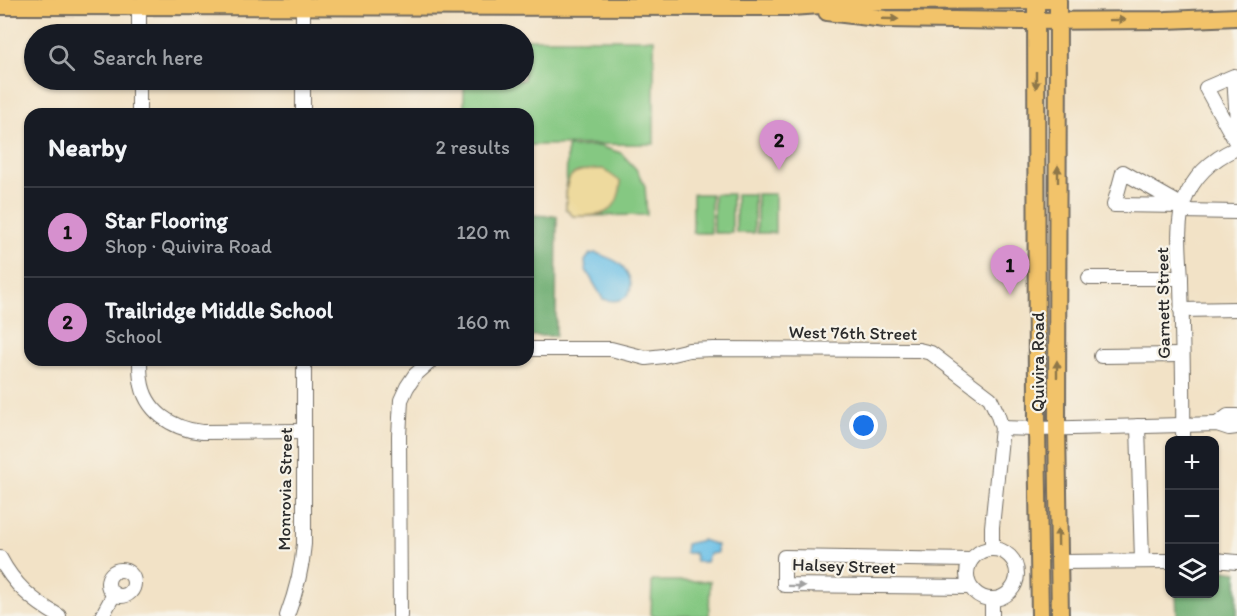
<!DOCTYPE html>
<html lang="en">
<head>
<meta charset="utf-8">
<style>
  body { margin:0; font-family:Itim,sans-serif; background:#20242c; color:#f1f3f6 }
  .controls { position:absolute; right:18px; bottom:18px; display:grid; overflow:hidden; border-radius:12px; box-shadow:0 2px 4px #0004 }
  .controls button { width:54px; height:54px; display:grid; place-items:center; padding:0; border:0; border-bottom:2px solid #363941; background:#171b24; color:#f1f3f6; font:30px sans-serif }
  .you { position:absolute; left:864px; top:426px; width:21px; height:21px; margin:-15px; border:4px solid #fff; border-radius:50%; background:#1a73e8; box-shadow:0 0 0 9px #1a73e833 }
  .badge { display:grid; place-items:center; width:39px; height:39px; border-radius:50%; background:#d690ce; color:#111; font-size:20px; font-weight:700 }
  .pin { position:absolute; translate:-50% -50px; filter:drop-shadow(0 2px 3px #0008) }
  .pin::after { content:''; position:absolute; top:32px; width:21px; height:18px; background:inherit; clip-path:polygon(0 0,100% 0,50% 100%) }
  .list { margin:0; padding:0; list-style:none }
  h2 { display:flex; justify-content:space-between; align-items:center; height:78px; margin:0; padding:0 24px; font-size:26px }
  h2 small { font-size:20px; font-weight:400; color:#9ea1a6 }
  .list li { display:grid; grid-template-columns:39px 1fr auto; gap:18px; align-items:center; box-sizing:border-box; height:90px; padding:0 24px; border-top:2px solid #363941 }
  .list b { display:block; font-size:22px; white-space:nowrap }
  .list p { margin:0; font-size:20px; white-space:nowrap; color:#9ea1a6 }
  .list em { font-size:20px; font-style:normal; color:#9ea1a6 }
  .icon { flex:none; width:33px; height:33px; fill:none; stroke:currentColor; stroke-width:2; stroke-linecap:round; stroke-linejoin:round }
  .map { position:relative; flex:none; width:1237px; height:616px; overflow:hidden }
  .search { position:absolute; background:#171b24; box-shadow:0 2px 4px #0004; left:24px; top:24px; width:510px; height:66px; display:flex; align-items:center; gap:15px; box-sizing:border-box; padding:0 21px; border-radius:33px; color:#9ea1a6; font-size:22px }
  .panel { position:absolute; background:#171b24; box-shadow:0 2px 4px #0004; left:24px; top:108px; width:510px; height:258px; border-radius:18px }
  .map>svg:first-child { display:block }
  .green { fill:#85c882; stroke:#587a56; stroke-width:1.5 }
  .forest { fill:#6cac70; stroke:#4c6c4e; stroke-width:1.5 }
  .sand { fill:#eeda9e; stroke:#8c8264; stroke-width:1.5 }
  .water { fill:#6ac0e7; stroke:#4a7689; stroke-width:1.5 }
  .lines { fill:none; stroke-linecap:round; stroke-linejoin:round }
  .minor-casing { stroke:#716b61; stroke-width:16 }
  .major-casing { stroke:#716b61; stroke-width:20 }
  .minor { stroke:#fff; stroke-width:14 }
  .major { stroke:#f2c36a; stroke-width:16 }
  .oneway { fill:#8e774a }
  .oneway2 { fill:#a0a0a0 }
  .labels { text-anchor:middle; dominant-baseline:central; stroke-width:4.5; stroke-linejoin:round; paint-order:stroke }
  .street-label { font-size:18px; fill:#2b2b2b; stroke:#f7f3e8 }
</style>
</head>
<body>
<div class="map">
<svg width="1237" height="616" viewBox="0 0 1237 616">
  <rect width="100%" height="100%" fill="#f7f3e8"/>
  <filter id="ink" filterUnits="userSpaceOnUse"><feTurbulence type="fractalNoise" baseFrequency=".0167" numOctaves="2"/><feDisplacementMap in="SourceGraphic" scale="12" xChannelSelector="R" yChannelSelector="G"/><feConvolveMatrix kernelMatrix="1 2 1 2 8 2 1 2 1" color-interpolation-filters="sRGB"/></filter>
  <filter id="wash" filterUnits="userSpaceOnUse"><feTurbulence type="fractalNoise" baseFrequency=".008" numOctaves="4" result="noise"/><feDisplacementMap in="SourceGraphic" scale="24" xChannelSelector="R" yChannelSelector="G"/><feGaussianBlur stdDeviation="1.35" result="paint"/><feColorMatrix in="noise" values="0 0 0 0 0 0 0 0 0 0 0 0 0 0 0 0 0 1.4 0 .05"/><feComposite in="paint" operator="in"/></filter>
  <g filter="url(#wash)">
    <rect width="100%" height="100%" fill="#f2e2c6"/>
    <g class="green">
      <path d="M 524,39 L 654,39 L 654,144 L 528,145 L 528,114 L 464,114 L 464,80 L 524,80 Z"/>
      <path d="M 599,146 L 621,153 L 636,169 L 645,186 L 647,215 L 573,216 L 566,209 L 567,147 Z"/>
      <rect x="693" y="194" width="18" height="39"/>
      <rect x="714" y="194" width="18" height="39"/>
      <rect x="736" y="194" width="18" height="39"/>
      <rect x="757" y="194" width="18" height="39"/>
      <path d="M 652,581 L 710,581 L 709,616 L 651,616 Z"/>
    </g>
    <g class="forest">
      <path d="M 528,215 L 557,216 L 556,336 L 528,336 Z"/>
      <path d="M 1215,569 L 1237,572 L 1237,616 L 1177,616 L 1176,594 L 1214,594 Z"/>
    </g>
    <path class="sand" d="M 603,169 L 621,182 C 618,216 601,216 573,216 L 566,209 C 566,175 566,170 603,169 Z"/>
    <g class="water">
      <path d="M 596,253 C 605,257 616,259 622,266 C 640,286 629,307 603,299 L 586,270 L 585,261 L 590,254 Z"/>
      <path d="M 702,540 L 717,545 L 717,553 L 709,554 L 706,562 L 696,562 L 694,553 L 685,553 L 686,544 Z"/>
    </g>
  </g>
  <g filter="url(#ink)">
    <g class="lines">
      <defs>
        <g id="minor">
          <path d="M 303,7 L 303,34"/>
          <path d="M 139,34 L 139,6"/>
          <path d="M 303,80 L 303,114"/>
          <path d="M 139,114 L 139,80"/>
          <path d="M 1237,122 L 1234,76 L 1206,88 L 1237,144"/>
          <path d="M 1123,172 L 1183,206 L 1114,205 Z"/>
          <path d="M 1181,211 L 1237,212"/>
          <path d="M 1089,278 L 1181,278"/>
          <path d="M 1181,310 L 1237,309"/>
          <path d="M 528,349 L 611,349 L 646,358 L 664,356 L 689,350 L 714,349 L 919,350 L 931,353 L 990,398 L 997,413 L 1002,428 L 992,527 L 992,549"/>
          <path d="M 1101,356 L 1181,355"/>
          <path d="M 140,360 C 140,366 140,373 141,380 C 145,411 172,429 202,432 L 304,431"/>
          <path d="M 1217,424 L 1228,416 L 1237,416"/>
          <path d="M 1138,426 L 1142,561"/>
          <path d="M 1002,428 L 1037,429 L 1217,424 L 1229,428 L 1237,427"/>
          <path d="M 1183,440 C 1184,387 1182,333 1181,280 C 1180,256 1176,225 1184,202 C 1193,176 1212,159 1237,148"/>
          <circle cx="992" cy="574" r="25"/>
          <path d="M 0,558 C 14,585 33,601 59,616"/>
          <path d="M 1214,560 L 1237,562"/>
          <path d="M 1059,562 L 1170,561"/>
          <circle cx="121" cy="583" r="13"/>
          <path d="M 970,587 L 784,585 L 784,557 L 971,560"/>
          <path d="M 992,599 L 992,616"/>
          <path d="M 102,616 L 114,594"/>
          <path d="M 287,616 C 296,592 302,569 304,544 L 304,360"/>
          <path d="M 400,616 L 399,436 L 401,400 L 407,387 L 415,375 L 432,360"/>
        </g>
        <g id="major">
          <path d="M 1036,0 L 1037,429 L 1040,616"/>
          <path d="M 1058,0 L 1057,427 L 1060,616"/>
          <path d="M 0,6 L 790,7 L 885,1 L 1056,0"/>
          <path d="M 827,12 L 885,19 L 1021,21 L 1166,20 L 1237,17"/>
        </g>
      </defs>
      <use href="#minor" class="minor-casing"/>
      <use href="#major" class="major-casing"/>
      <use href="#minor" class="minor"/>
      <use href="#major" class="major"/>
    </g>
    <defs><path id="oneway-solid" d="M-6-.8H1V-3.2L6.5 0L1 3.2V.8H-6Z" transform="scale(1.5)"/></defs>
    <g class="oneway">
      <use href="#oneway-solid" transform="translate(890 19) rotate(2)"/>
      <use href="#oneway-solid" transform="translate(1117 20) rotate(-1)"/>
      <use href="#oneway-solid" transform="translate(1036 80) rotate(90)"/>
      <use href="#oneway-solid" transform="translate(1058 174) rotate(-90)"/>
      <use href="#oneway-solid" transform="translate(1057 369) rotate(-90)"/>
      <use href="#oneway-solid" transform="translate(1058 537) rotate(-91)"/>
    </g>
    <use class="oneway2" href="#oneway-solid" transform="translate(796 586) rotate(1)"/>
  </g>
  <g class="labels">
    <g class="street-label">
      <text transform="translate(1163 303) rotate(-91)">Garnett Street</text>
      <text transform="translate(853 333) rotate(1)">West 76th Street</text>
      <text transform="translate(1038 362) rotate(-90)">Quivira Road</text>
      <text transform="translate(285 489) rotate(-89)">Monrovia Street</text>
      <text transform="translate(844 566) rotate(2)">Halsey Street</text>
    </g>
  </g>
</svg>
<div class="controls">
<button>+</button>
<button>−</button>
<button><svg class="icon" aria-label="layers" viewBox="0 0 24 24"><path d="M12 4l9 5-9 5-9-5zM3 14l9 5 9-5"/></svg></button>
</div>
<div class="you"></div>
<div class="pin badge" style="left:1010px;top:295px">1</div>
<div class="pin badge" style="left:779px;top:170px">2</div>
<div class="search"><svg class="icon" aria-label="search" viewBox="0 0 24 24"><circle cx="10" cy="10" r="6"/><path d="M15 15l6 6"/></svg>Search here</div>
<section class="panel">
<h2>Nearby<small>2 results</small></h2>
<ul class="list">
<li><span class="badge">1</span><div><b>Star Flooring</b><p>Shop · Quivira Road</p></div><em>120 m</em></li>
<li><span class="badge">2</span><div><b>Trailridge Middle School</b><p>School</p></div><em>160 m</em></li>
</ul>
</section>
</div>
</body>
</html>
